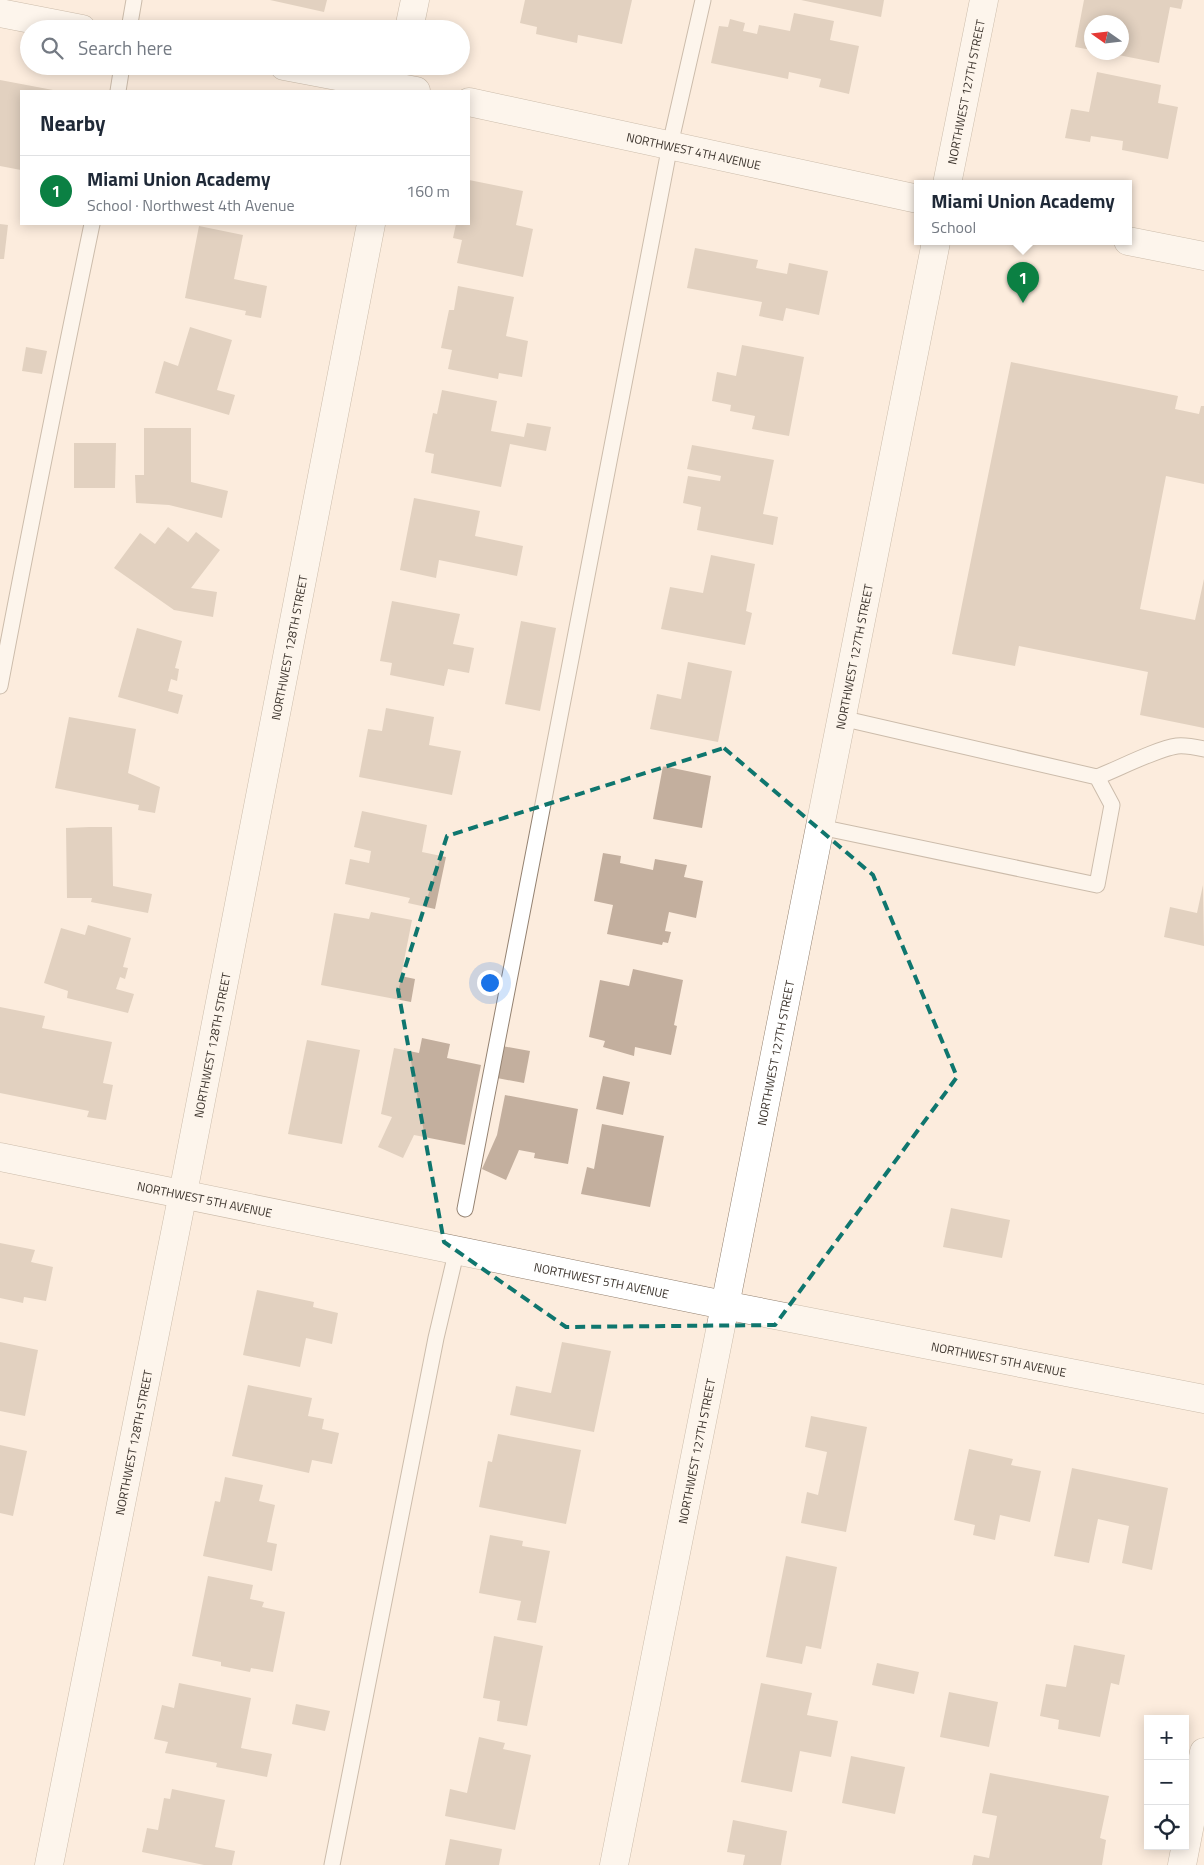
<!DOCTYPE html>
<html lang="en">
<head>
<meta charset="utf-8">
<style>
  body { margin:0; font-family:"Titillium Web",sans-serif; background:#f2f2f3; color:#1f2937 }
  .controls { position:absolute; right:15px; bottom:15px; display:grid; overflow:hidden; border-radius:0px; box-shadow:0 2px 12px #0003 }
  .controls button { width:45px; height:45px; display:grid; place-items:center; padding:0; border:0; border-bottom:1px solid #e0e1e3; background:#fff; color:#1f2937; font:25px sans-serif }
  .compass { position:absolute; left:1084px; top:15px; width:45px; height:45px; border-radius:50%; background:#fff; box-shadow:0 2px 12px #0003; rotate:284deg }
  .you { position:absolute; left:489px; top:982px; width:18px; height:18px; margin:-12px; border:4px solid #fff; border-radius:50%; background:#1a73e8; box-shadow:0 0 0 8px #1a73e833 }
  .badge { display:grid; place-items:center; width:32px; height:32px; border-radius:50%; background:#0b8043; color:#fff; font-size:16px; font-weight:700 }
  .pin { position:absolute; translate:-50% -41px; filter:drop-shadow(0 1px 2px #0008) }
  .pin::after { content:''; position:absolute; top:26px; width:18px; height:15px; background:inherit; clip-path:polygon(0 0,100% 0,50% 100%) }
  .popup { position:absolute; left:914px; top:180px; width:218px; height:65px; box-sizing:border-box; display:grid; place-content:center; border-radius:0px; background:#fff; filter:drop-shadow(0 1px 4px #0005); font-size:16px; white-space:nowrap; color:#747a83 }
  .popup b { font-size:19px; color:#1f2937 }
  .popup::after { content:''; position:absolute; left:50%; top:100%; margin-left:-10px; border:10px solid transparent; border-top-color:#fff }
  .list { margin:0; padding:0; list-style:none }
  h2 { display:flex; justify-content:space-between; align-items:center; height:65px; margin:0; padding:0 20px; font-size:21px }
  h2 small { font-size:16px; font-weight:400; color:#747a83 }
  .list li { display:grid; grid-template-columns:32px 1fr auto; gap:15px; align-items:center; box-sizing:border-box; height:70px; padding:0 20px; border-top:1px solid #e0e1e3 }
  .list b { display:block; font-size:19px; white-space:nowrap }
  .list p { margin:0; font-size:16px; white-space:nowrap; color:#747a83 }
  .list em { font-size:16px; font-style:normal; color:#747a83 }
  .icon { flex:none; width:28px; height:28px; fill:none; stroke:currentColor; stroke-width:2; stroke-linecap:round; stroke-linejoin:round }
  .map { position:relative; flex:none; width:1204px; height:1865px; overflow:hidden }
  .search { position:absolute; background:#fff; box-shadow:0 2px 12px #0003; left:20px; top:20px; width:450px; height:55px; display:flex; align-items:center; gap:12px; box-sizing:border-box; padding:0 18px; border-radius:28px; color:#747a83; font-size:19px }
  .panel { position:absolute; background:#fff; box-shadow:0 2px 12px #0003; left:20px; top:90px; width:450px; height:135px; border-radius:0px }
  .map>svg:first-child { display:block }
  .building { fill:#c3af9e }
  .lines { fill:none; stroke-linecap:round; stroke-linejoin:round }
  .lane-casing { stroke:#938170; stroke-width:17 }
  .street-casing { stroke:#938170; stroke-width:29 }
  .lane { stroke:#fff; stroke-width:15 }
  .street { stroke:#fff; stroke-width:28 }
  .marked { fill:none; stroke:#0f766e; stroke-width:4; stroke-dasharray:10 6; stroke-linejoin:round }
  .labels { text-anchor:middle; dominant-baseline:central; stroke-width:4; stroke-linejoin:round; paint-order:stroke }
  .street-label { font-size:12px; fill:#3b332c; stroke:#fff }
</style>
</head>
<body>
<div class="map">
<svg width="1204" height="1865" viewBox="0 0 1204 1865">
  <rect width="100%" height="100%" fill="#fcecdd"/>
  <g class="building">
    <path d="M 270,0 L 327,0 L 324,12 Z"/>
    <path d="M 525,0 L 632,0 L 622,44 L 578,35 L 577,43 L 536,34 L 537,27 L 520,23 Z"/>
    <path d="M 801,0 L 884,0 L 881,17 Z"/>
    <path d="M 1084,0 L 1183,0 L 1181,9 L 1170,7 L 1159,63 L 1108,53 L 1122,52 L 1122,22 L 1092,22 L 1092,50 L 1075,47 Z"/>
    <path d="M 794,13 L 834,21 L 830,40 L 859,46 L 849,94 L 819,87 L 821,79 L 789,72 L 788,79 L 711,63 L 719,26 L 728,27 L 730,19 L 745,23 L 743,31 L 757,34 L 759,25 L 790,31 Z"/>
    <path d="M 1097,72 L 1161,85 L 1158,103 L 1178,107 L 1168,159 L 1122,150 L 1123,141 L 1091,136 L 1090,142 L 1065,138 L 1071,109 L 1089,112 Z"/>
    <path d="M 0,80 L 53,90 L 21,91 L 21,170 L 0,166 Z"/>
    <path d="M 469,180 L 523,191 L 516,225 L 533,229 L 523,277 L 457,263 L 462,240 L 453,238 L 456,224 L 469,224 Z"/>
    <path d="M 0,224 L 8,225 L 4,259 L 0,259 Z"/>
    <path d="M 199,226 L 243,235 L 234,279 L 267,286 L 261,318 L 245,315 L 246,311 L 185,298 Z"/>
    <path d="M 695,248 L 758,260 L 756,268 L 787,274 L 789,263 L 828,271 L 819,315 L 786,308 L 783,321 L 759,316 L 762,302 L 687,288 Z"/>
    <path d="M 458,286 L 514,297 L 506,336 L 528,341 L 522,377 L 499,373 L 498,379 L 448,369 L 452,350 L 441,348 L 449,310 L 454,310 Z"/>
    <path d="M 190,327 L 232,340 L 217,390 L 235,395 L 229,415 L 155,393 L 164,361 L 178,366 Z"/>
    <path d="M 742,345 L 804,357 L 789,436 L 752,429 L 755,416 L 730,411 L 731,405 L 712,401 L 717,372 L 736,376 Z"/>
    <path d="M 26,347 L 47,351 L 42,374 L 22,371 Z"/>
    <path d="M 1011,362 L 1178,396 L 1175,409 L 1199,414 L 1201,406 L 1204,406 L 1204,484 L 1166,476 L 1140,609 L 1195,620 L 1204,579 L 1204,728 L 1140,715 L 1148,672 L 1019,646 L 1015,666 L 952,654 Z"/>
    <path d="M 442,390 L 497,401 L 491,431 L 524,437 L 527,423 L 551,427 L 546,451 L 510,444 L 501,487 L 431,473 L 434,454 L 425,452 L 433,413 L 437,414 Z"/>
    <path d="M 144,428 L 191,428 L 191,482 L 228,491 L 222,518 L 169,505 L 136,503 L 135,475 L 144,475 Z"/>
    <path d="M 74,443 L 116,443 L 115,488 L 74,488 Z"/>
    <path d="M 692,445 L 774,460 L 763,514 L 778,517 L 773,545 L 697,530 L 701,507 L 683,503 L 688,476 L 720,481 L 721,476 L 687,469 Z"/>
    <path d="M 414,498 L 480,511 L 475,536 L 523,546 L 517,576 L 439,560 L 436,578 L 400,570 Z"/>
    <path d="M 168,527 L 188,542 L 196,532 L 220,550 L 191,588 L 217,592 L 213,617 L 174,610 L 114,568 L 140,533 L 155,544 Z"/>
    <path d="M 711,555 L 755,564 L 746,611 L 752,613 L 745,645 L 661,629 L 670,587 L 703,593 Z"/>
    <path d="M 392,601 L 460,614 L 453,644 L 474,648 L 469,673 L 448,669 L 444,686 L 390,675 L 392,663 L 380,661 Z"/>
    <path d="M 521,621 L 556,628 L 540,711 L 505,704 Z"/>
    <path d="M 137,628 L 182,641 L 175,668 L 179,669 L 177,681 L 171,679 L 168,691 L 183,695 L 178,714 L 118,697 Z"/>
    <path d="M 688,662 L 732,671 L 718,742 L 650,729 L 657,694 L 681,699 Z"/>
    <path d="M 386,708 L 434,717 L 429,745 L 461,751 L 452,795 L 359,777 L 368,729 L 382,731 Z"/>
    <path d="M 69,717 L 136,729 L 128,773 L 160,787 L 155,813 L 138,810 L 139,805 L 55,788 Z"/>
    <path d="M 663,766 L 711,776 L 702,828 L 653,819 Z"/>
    <path d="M 362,811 L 427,825 L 422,852 L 446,857 L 435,909 L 408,903 L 410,898 L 345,884 L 350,859 L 369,863 L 371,851 L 354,847 Z"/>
    <path d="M 89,827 L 112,827 L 113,886 L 152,894 L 148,913 L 91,902 L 92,898 L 67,898 L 66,828 Z"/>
    <path d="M 603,853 L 621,856 L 620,863 L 653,870 L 655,859 L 687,865 L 684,877 L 703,881 L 696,918 L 669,912 L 665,931 L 671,932 L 668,943 L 663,942 L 662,945 L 607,934 L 613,905 L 594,901 Z"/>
    <path d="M 1203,885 L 1204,946 L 1164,937 L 1170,907 L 1197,913 Z"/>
    <path d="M 371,912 L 412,920 L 401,976 L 415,979 L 411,1002 L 321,985 L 334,913 L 369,919 Z"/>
    <path d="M 88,925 L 131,938 L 123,967 L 128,968 L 125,979 L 120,977 L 116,989 L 134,994 L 128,1013 L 67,998 L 68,991 L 44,983 L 61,928 L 85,935 Z"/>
    <path d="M 633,969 L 683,980 L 674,1025 L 677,1026 L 671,1055 L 635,1047 L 634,1056 L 603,1047 L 605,1041 L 589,1037 L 600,980 L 629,986 Z"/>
    <path d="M 0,1007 L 45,1016 L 42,1028 L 112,1042 L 103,1083 L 113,1085 L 106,1120 L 87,1117 L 89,1111 L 0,1093 Z"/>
    <path d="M 422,1038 L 450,1044 L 447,1058 L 481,1065 L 465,1145 L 414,1135 L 403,1158 L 378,1147 L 392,1117 L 381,1114 L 394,1048 L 419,1053 Z"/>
    <path d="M 307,1040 L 360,1050 L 342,1144 L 288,1134 Z"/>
    <path d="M 502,1046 L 530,1051 L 524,1083 L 497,1078 Z"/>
    <path d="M 603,1076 L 630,1082 L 623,1115 L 596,1109 Z"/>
    <path d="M 505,1095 L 578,1109 L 568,1164 L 534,1158 L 535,1153 L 519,1150 L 506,1180 L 482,1169 L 497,1135 Z"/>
    <path d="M 602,1124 L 664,1136 L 650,1207 L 581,1194 L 587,1167 L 594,1169 Z"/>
    <path d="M 951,1208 L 1010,1220 L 1002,1258 L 943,1247 Z"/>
    <path d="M 0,1243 L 35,1250 L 31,1262 L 53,1267 L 46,1301 L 24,1297 L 23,1303 L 0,1298 Z"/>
    <path d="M 257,1290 L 314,1302 L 313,1307 L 338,1313 L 332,1344 L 306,1338 L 300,1367 L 243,1355 Z"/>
    <path d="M 0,1342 L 38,1350 L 25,1416 L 0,1411 Z"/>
    <path d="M 562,1342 L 611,1351 L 594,1432 L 510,1415 L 516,1386 L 551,1393 Z"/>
    <path d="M 248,1385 L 312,1398 L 308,1416 L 324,1419 L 322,1429 L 339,1433 L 332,1464 L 312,1460 L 309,1473 L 232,1456 Z"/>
    <path d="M 811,1416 L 867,1427 L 846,1532 L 801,1523 L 807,1492 L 818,1495 L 827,1452 L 805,1447 Z"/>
    <path d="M 498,1434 L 581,1450 L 566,1524 L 479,1507 L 488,1461 L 492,1462 Z"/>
    <path d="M 0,1445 L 27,1451 L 13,1516 L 0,1513 Z"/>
    <path d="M 969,1449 L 1013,1459 L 1011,1465 L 1041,1471 L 1030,1522 L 1000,1515 L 995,1540 L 973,1535 L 975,1525 L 954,1520 Z"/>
    <path d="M 1072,1468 L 1168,1488 L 1152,1570 L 1122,1563 L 1129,1526 L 1098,1519 L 1089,1563 L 1054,1556 Z"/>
    <path d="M 225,1477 L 263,1485 L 259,1501 L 275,1505 L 267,1542 L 277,1544 L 272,1571 L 203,1556 L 215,1501 L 220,1502 Z"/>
    <path d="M 490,1535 L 523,1541 L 522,1546 L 550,1551 L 536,1623 L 517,1620 L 521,1601 L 479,1593 Z"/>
    <path d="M 786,1556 L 837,1567 L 821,1649 L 806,1646 L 802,1664 L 766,1657 Z"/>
    <path d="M 208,1576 L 253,1585 L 250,1599 L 264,1602 L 262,1607 L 285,1612 L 273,1672 L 251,1668 L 250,1672 L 221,1666 L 221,1662 L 192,1656 Z"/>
    <path d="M 494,1636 L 543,1646 L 527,1726 L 497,1721 L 500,1701 L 483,1698 Z"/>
    <path d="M 1074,1645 L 1125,1655 L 1119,1685 L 1111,1683 L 1100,1737 L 1058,1729 L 1059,1720 L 1040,1716 L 1046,1684 L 1066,1687 Z"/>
    <path d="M 877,1663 L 919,1672 L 914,1694 L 872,1685 Z"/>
    <path d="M 179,1683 L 251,1698 L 241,1748 L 272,1754 L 267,1777 L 216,1767 L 217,1763 L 165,1753 L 168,1742 L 154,1739 L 162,1705 L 174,1708 Z"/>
    <path d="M 761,1683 L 812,1693 L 807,1715 L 838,1721 L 831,1757 L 800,1751 L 792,1792 L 741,1782 Z"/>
    <path d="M 949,1692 L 998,1702 L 989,1747 L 940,1737 Z"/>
    <path d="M 296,1704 L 330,1711 L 325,1731 L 292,1724 Z"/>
    <path d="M 479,1737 L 505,1743 L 503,1749 L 531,1755 L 515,1830 L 445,1816 L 450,1789 L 467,1793 Z"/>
    <path d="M 851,1756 L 905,1767 L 895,1814 L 842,1803 Z"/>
    <path d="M 990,1773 L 1109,1796 L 1100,1838 L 1106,1840 L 1102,1865 L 972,1865 L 974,1855 L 989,1858 L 997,1816 L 982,1813 Z"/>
    <path d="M 172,1789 L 225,1800 L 215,1847 L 235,1851 L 232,1865 L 204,1865 L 142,1852 L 147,1828 L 158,1830 L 164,1798 L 170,1799 Z"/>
    <path d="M 733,1820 L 787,1831 L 781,1865 L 743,1865 L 745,1855 L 727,1852 Z"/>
    <path d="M 450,1839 L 502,1849 L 499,1865 L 445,1865 Z"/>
  </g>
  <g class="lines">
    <defs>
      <g id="lane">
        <path d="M 129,29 L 134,0"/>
        <path d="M 118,91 L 122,66"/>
        <path d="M 0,686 C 29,532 60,378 92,224"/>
        <path d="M 1097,777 C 1118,769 1156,749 1177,746 C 1186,745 1195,747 1204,749"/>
        <path d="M 820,827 L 1097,885 L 1112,805 L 1097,777 L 841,718"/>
        <path d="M 465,1209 L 670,145 L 703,0"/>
        <path d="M 332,1865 L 436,1338 L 457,1249"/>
      </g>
      <g id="street">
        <path d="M 0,13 L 82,29"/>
        <path d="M 409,29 L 415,0"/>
        <path d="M 284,66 L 416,91"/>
        <path id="s1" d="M 469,102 L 918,199"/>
        <path id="s2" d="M 947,184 L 984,0"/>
        <path d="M 1128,241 L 1204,256"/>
        <path id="s3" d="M 0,1157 L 724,1305 L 1204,1399"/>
        <path id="s4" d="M 49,1865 L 183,1193 L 371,224"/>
        <path id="s5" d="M 614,1865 L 936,242"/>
        <path d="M 1182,1865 L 1204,1752"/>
      </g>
    </defs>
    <use href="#lane" class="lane-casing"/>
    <use href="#street" class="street-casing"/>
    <use href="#lane" class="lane"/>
    <use href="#street" class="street"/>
  </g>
  <path d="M0 0H1204V1865H0ZM 724,748 L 873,875 L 957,1077 L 775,1325 L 566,1327 L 444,1242 L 398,990 L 447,836 Z" fill="#fcecdd" fill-opacity=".55" fill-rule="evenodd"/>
  <path class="marked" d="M 724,748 L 873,875 L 957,1077 L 775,1325 L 566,1327 L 444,1242 L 398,990 L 447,836 Z"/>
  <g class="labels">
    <g class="street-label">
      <text stroke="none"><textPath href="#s2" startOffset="94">NORTHWEST 127TH STREET</textPath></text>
      <text stroke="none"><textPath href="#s1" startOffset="230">NORTHWEST 4TH AVENUE</textPath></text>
      <text stroke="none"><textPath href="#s4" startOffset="1241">NORTHWEST 128TH STREET</textPath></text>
      <text stroke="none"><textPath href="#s5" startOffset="1232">NORTHWEST 127TH STREET</textPath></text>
      <text stroke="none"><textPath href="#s4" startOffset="836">NORTHWEST 128TH STREET</textPath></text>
      <text stroke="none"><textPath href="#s5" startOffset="828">NORTHWEST 127TH STREET</textPath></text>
      <text stroke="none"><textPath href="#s3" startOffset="209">NORTHWEST 5TH AVENUE</textPath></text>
      <text stroke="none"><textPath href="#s3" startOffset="614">NORTHWEST 5TH AVENUE</textPath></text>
      <text stroke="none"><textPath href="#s3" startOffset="1019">NORTHWEST 5TH AVENUE</textPath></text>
      <text stroke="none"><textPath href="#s4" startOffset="431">NORTHWEST 128TH STREET</textPath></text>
      <text stroke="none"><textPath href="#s5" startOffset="422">NORTHWEST 127TH STREET</textPath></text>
    </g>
  </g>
</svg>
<div class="controls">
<button>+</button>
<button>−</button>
<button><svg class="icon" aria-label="locate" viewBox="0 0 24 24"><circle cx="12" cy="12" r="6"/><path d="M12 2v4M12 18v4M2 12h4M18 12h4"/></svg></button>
</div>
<svg class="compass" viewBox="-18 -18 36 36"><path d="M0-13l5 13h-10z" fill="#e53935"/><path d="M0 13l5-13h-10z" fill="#747a83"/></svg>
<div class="you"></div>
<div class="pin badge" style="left:1023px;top:303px">1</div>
<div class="popup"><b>Miami Union Academy</b>School</div>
<div class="search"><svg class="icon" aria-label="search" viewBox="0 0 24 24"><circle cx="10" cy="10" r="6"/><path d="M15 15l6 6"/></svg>Search here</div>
<section class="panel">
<h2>Nearby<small></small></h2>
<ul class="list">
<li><span class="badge">1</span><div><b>Miami Union Academy</b><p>School · Northwest 4th Avenue</p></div><em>160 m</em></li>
</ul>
</section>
</div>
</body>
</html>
